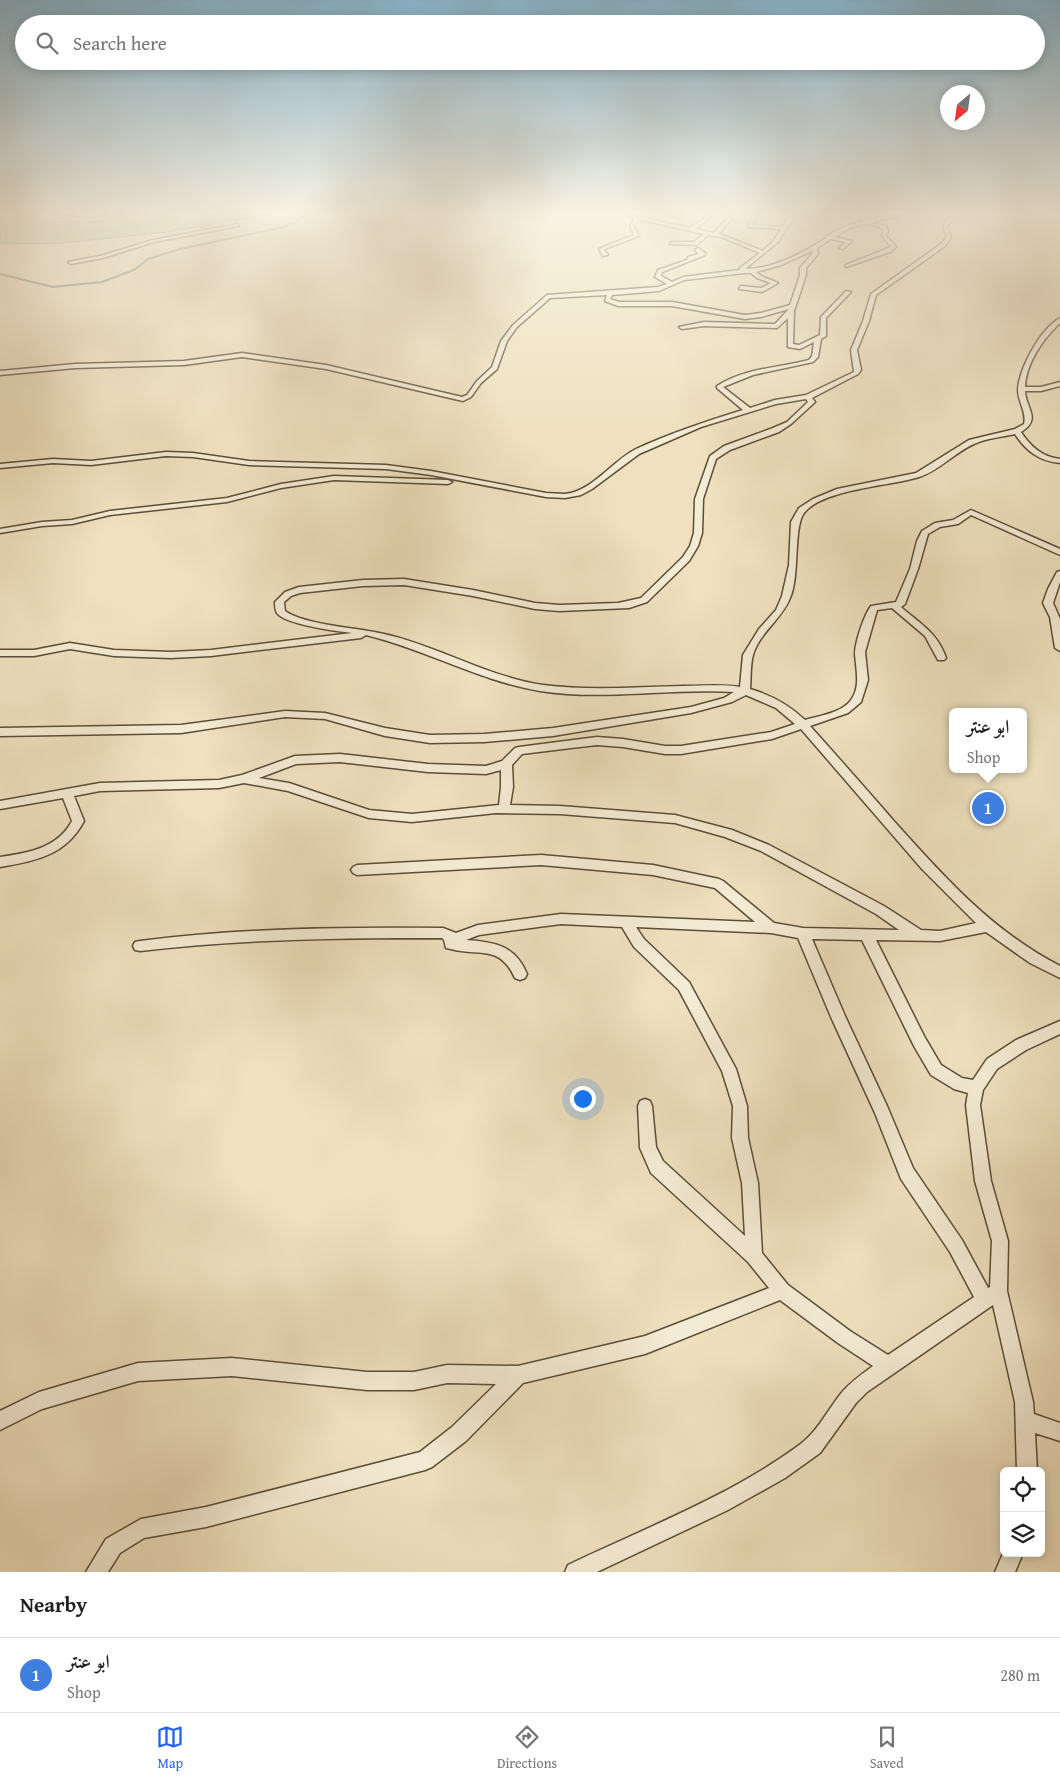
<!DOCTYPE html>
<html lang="en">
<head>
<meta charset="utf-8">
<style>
  body { margin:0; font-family:"Gentium Book Plus",Amiri,serif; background:#f2f2f2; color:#202124 }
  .controls { position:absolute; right:15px; bottom:15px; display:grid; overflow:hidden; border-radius:8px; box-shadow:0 2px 12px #0003 }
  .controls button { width:45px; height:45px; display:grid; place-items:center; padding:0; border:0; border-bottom:1px solid #e0e0e0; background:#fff; color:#202124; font:25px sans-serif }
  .compass { position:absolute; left:940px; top:85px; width:45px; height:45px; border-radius:50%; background:#fff; box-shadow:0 2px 12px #0003; rotate:209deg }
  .you { position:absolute; left:582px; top:1098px; width:18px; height:18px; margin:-12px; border:4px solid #fff; border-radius:50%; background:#1a73e8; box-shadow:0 0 0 8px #1a73e833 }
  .badge { display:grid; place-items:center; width:32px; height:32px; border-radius:50%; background:#2563eb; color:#fff; font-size:16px; font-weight:700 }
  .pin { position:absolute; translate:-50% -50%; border:2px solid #fff; box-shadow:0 1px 5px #0006 }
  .popup { position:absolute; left:949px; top:708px; width:78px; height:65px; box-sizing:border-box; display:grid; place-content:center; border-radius:8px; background:#fff; filter:drop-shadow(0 1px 4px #0005); font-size:16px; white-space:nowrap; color:#757577 }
  .popup b { font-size:19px; color:#202124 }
  .popup::after { content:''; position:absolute; left:50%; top:100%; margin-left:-10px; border:10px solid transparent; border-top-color:#fff }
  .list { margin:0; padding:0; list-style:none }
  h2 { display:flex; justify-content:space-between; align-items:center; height:65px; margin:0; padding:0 20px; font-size:21px }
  h2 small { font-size:16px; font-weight:400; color:#757577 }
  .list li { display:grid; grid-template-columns:32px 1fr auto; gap:15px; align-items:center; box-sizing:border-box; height:75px; padding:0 20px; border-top:1px solid #e0e0e0 }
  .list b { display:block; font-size:19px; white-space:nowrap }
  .list p { margin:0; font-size:16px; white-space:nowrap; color:#757577 }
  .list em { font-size:16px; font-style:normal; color:#757577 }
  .icon { flex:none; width:28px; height:28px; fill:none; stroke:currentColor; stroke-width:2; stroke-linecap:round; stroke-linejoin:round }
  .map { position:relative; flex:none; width:1060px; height:1572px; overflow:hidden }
  .search { position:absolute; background:#fff; box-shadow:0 2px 12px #0003; left:15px; right:15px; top:15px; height:55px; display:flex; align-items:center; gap:12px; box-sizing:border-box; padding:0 18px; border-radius:28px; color:#757577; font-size:19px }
  .sheet { height:140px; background:#fff }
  nav { display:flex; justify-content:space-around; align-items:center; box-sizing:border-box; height:70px; border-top:1px solid #e0e0e0; background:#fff; font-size:14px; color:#757577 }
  nav a { display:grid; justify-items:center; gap:2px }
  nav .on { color:#2563eb }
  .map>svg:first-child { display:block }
  .green { fill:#b7c394; stroke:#707050 }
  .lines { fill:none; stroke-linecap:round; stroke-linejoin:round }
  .stream { stroke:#6d7e6f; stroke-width:2 }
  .street-casing { stroke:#5b4e38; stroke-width:3 }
  .street { fill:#f5ecd5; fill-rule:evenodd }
</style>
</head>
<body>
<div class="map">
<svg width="1060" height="1572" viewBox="0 0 1060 1572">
  <rect width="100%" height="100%" fill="#efe1bf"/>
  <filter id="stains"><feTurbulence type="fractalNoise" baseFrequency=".004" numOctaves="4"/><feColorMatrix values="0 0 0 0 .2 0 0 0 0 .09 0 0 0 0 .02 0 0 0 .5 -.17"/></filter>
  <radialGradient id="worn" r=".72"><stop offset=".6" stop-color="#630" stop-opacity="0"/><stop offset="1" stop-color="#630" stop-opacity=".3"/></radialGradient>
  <path class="green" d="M 0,214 L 27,214 L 27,217 L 76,224 L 96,214 L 272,214 L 167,232 L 61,243 L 0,244 Z"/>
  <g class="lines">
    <path class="stream" d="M 0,274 L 53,287 L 102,282 L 134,270 L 148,259 L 180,249 L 284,227 L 296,222 L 306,214"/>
    <defs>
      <g id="street">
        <path d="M 58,214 L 87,219 L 116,214 C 101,223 72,225 58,214 Z"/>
        <path d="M 625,214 L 690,228 L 708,216 L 710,218 L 695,229 L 714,233 L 728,218 L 732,218 L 719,234 L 763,251 L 774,240 L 781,229 L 748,227 L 754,214 L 758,214 L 753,225 L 782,227 L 792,214 L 796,214 L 778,242 L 745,269 C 774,269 803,253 826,238 L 826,236 L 844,227 L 863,221 L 859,214 L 863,214 L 867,220 L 905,214 L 870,223 L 885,226 L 888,230 L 886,236 L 896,247 L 890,252 L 846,267 L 846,265 L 891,247 L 882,236 L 884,230 C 868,218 849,227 835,237 L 852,241 L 843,249 L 839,248 L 846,242 L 831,239 L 817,248 L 818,254 L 806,268 L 806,275 L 794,311 L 793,344 L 799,345 L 820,335 L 821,317 L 846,291 L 851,292 L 826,318 L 826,336 L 821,339 L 818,357 L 813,362 L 753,375 L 723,387 L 750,408 L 775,400 L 806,395 L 854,372 L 851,350 L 863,321 L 871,294 L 941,244 L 947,237 L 943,227 L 946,220 L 954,214 L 959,214 L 950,222 L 947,227 L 951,237 L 945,246 L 876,295 L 869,321 L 857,350 L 861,370 L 858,374 L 812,398 L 815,402 L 814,403 L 791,424 L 779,432 L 730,450 L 716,459 L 703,499 L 702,533 L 698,546 L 689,561 L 647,602 L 629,608 L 559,611 L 535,609 L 473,596 L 404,585 L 363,586 L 300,593 L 291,596 L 284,602 L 285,611 C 304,625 359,628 384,634 C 438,646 488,677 543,685 C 589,691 637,687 683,686 C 702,686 722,684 740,687 L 743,655 L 759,629 L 776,610 L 782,596 L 789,565 L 791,522 L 799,508 L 813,499 L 837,489 L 916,473 L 969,440 L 1015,429 L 1024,424 C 1027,412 1018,402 1018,390 C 1019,369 1040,329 1060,318 L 1060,323 C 1043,339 1026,363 1025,387 L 1041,387 L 1060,382 L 1060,386 L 1041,391 L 1025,391 C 1026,409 1042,419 1021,432 C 1030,446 1042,457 1060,459 L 1060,463 C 1039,461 1026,451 1015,434 C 1002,437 987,438 974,444 C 955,452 939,471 919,477 C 891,486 822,489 804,513 C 793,528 800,576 790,598 C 782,619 759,633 753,655 C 750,665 751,679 750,689 C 771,695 789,705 805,720 C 818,716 842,713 851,700 C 861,687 856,669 855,654 C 855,643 864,615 871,606 L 896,602 L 910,569 L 917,541 L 922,531 L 935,523 L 953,520 L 971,510 L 1060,549 L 1060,555 L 971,515 L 958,524 L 940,527 L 928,534 L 918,569 L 905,604 L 901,607 C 919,623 938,633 946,658 L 944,660 L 938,660 L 925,636 L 892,608 L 877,610 L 865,652 L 868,680 L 861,702 L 848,713 L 810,726 C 838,757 865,788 893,820 C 943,876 992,931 1060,966 L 1060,978 L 1030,963 L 986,932 L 940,941 L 876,940 L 924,1036 L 941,1065 L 962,1078 L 973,1080 L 987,1059 L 1016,1040 L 1060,1021 L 1060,1034 L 1026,1050 L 997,1069 L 983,1090 L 980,1105 L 991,1181 L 1008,1241 L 1007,1291 L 1033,1402 L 1034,1414 L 1060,1423 L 1060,1441 L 1035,1433 L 1037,1471 L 1017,1471 L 1015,1402 L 993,1305 L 867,1392 L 856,1403 L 820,1453 L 785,1478 L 728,1510 L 597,1572 L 565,1572 L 568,1565 C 645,1528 728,1497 798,1446 C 818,1432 828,1409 843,1391 C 852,1381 862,1374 873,1366 L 838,1343 L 780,1300 L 645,1354 L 523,1383 L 466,1441 L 432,1467 L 425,1470 L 206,1527 L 144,1538 L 120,1553 L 108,1572 L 86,1572 L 106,1539 L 141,1519 L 206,1507 L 420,1452 L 452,1427 L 496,1384 L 447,1383 L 414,1390 L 367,1390 L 232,1376 L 138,1381 L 42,1409 L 0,1430 L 0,1411 L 39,1392 L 138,1363 L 232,1358 L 367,1372 L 414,1372 L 447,1365 L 518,1366 L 645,1336 L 769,1288 L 748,1262 L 651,1173 L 640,1148 L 638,1106 L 640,1101 L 645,1099 L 650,1101 L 652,1106 L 656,1147 L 663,1161 L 745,1236 L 742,1183 L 732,1138 L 733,1106 L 722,1071 L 679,990 L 634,947 L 622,927 L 561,924 L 479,935 L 466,940 C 494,942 515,945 527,974 L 525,978 L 520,980 L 515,978 C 499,944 481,957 451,949 L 446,948 L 444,940 L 442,938 C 341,938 240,939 140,951 L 135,950 L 133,946 L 135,942 L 140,941 C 241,928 342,927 443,928 L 456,933 L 478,925 L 561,914 L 755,922 L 715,888 L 653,875 L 541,865 L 357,875 L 353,873 L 351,870 L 353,867 L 357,865 L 541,855 L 653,865 L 719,879 L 723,881 L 774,923 L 803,928 L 899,930 L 876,914 L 761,851 L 725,837 L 675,823 L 560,814 L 496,813 L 412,822 L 369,818 L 288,791 L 244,783 L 219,788 L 100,791 L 74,796 L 84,821 C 66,855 36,861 0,867 L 0,857 C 28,853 58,848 72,821 L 63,798 L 0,809 L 0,801 L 100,783 L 219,780 L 242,775 L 295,756 L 340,754 L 428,764 L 486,766 L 502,761 L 515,748 L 519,747 L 597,737 L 623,739 L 665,746 L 681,746 L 771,732 L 795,724 L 776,708 L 746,695 L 732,702 L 691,713 L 553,736 L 484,742 L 430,743 L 385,736 L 325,719 L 285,717 L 181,733 L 0,736 L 0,728 L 181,725 L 285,711 L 325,713 L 385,728 L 430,735 L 484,734 L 553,728 L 691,707 L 724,698 L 734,692 C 670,688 604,701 540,691 C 479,681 425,649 366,635 L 361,638 L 211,656 L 171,658 L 114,656 L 70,649 L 34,656 L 0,656 L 0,650 L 34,650 L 70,643 L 114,650 L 171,652 L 211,650 L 352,633 C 337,631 286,625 277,613 C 275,610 275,606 275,602 L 285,592 L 299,587 L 363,580 L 404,579 L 473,590 L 535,603 L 559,605 L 618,603 L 641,598 L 683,557 L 690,546 L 694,533 L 695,499 L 710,456 L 724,446 L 773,428 L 787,422 L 808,402 L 806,399 L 776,404 L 701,427 L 639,454 L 592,489 L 581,495 L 565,498 L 546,497 L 431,475 L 386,469 L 249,465 L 193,457 L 166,456 L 91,465 L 53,463 L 0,468 L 0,464 L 53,459 L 91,461 L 166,452 L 193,453 L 249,461 L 386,465 L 431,471 L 546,493 C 552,493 559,494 565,494 C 593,491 612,461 636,449 C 671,433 707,421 743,410 L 717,388 L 717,386 C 745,368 778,368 809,360 L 812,356 L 814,342 L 800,349 L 788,347 L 788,318 L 777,328 L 704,326 L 682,329 L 679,327 L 704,322 L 775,324 L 789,309 L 761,317 L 745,319 L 672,306 L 618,306 L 605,301 L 607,295 L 550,298 L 517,327 L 507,341 L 497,369 L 481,383 L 471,397 L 463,401 L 326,369 L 242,357 L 184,365 L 75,368 L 0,375 L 0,371 L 75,364 L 184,361 L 242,353 L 326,365 L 462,397 L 467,395 L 477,381 L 492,367 L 501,341 L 513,325 L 547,295 L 658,287 L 667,284 L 655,277 L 658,270 L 687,260 L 688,257 L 699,254 L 695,250 L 698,248 L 705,253 L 705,255 L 662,272 L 661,276 L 672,282 L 683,277 L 740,270 L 740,268 L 760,253 L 722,237 L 708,235 L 697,245 L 670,244 L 672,242 L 694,242 L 704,234 L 646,221 L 637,221 L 634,226 L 639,236 L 607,248 L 604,250 L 608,255 L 603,256 L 599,249 L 634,235 L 630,226 L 634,219 L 638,219 ZM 812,251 L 812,254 L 800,268 L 800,275 L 790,305 L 761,313 L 745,315 L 672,302 L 619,302 L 610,299 L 612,295 L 659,291 L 684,280 L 744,273 L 751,273 L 757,278 L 771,283 L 761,288 L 741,286 L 739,289 L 762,292 L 778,283 L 761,276 L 756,272 L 781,265 ZM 801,729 L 922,869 L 976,923 L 940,931 L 921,930 L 884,906 L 769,845 L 732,830 L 675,815 L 560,806 L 510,805 L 513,787 L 512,765 L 522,754 L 571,748 L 597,745 L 623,747 L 665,754 L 681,754 L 772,739 ZM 340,762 L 428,772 L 486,774 L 501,770 L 501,787 L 499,805 L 412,814 L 369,810 L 289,783 L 259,778 L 296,764 ZM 636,927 L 771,933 L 798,938 L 831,1017 L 875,1113 L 901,1179 L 950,1252 L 974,1297 L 888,1355 L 850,1331 L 788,1285 L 762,1253 L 758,1183 L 748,1138 L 747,1106 L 736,1069 L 689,982 L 644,939 ZM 812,939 L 862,940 L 914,1046 L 931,1075 L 954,1089 L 968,1093 L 966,1105 L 975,1181 L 992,1241 L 990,1287 L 988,1288 L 962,1240 L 913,1168 L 887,1106 L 845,1016 Z"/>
        <path d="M 237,224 L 239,226 L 154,242 L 103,258 L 71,264 L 68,262 L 100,256 L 153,240 Z"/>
        <path d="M 334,476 L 448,480 L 452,482 L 448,484 L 334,480 L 281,488 L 227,502 L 110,515 L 72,524 L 42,526 L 0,533 L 0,529 L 42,522 L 72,520 L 110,511 L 227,498 L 281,484 Z"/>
        <path d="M 1060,571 L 1060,582 L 1053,603 L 1060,619 L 1060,651 L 1055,648 L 1050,617 L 1043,603 L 1048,589 L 1057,572 Z"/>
        <path d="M 1004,1551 L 1004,1553 L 1023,1553 L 1015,1572 L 995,1572 Z"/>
      </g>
    </defs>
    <use href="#street" class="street-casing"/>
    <use href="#street" class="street"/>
  </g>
  <linearGradient id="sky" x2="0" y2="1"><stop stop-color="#89b8d2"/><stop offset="0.49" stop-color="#f8f2e2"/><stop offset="1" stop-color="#f8f2e2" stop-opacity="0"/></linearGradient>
  <rect width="1060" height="434" fill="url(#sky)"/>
  <rect width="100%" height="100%" filter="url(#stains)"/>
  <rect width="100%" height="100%" fill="url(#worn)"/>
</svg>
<div class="controls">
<button><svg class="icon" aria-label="locate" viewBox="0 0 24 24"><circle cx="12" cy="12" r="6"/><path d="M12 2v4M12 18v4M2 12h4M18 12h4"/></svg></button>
<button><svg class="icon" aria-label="layers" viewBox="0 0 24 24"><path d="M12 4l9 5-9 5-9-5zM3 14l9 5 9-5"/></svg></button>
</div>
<svg class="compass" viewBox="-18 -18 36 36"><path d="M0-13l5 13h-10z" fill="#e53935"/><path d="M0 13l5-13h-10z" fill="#757577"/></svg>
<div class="you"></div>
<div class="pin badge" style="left:988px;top:808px;background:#3f7fe0">1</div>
<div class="popup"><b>ابو عنتر</b>Shop</div>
<div class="search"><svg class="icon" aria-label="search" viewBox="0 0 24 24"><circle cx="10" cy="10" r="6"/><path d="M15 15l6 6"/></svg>Search here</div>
</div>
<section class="sheet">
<h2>Nearby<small></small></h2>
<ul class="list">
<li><span class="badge" style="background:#3f7fe0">1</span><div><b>ابو عنتر</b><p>Shop</p></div><em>280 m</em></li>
</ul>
</section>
<nav>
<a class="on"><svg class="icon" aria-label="map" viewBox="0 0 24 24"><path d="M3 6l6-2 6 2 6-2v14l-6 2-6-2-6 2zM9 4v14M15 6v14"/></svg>Map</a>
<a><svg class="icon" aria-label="directions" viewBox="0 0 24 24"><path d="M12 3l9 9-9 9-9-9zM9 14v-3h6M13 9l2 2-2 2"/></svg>Directions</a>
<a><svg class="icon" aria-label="saved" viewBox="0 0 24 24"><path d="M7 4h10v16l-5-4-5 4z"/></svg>Saved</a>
</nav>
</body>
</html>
